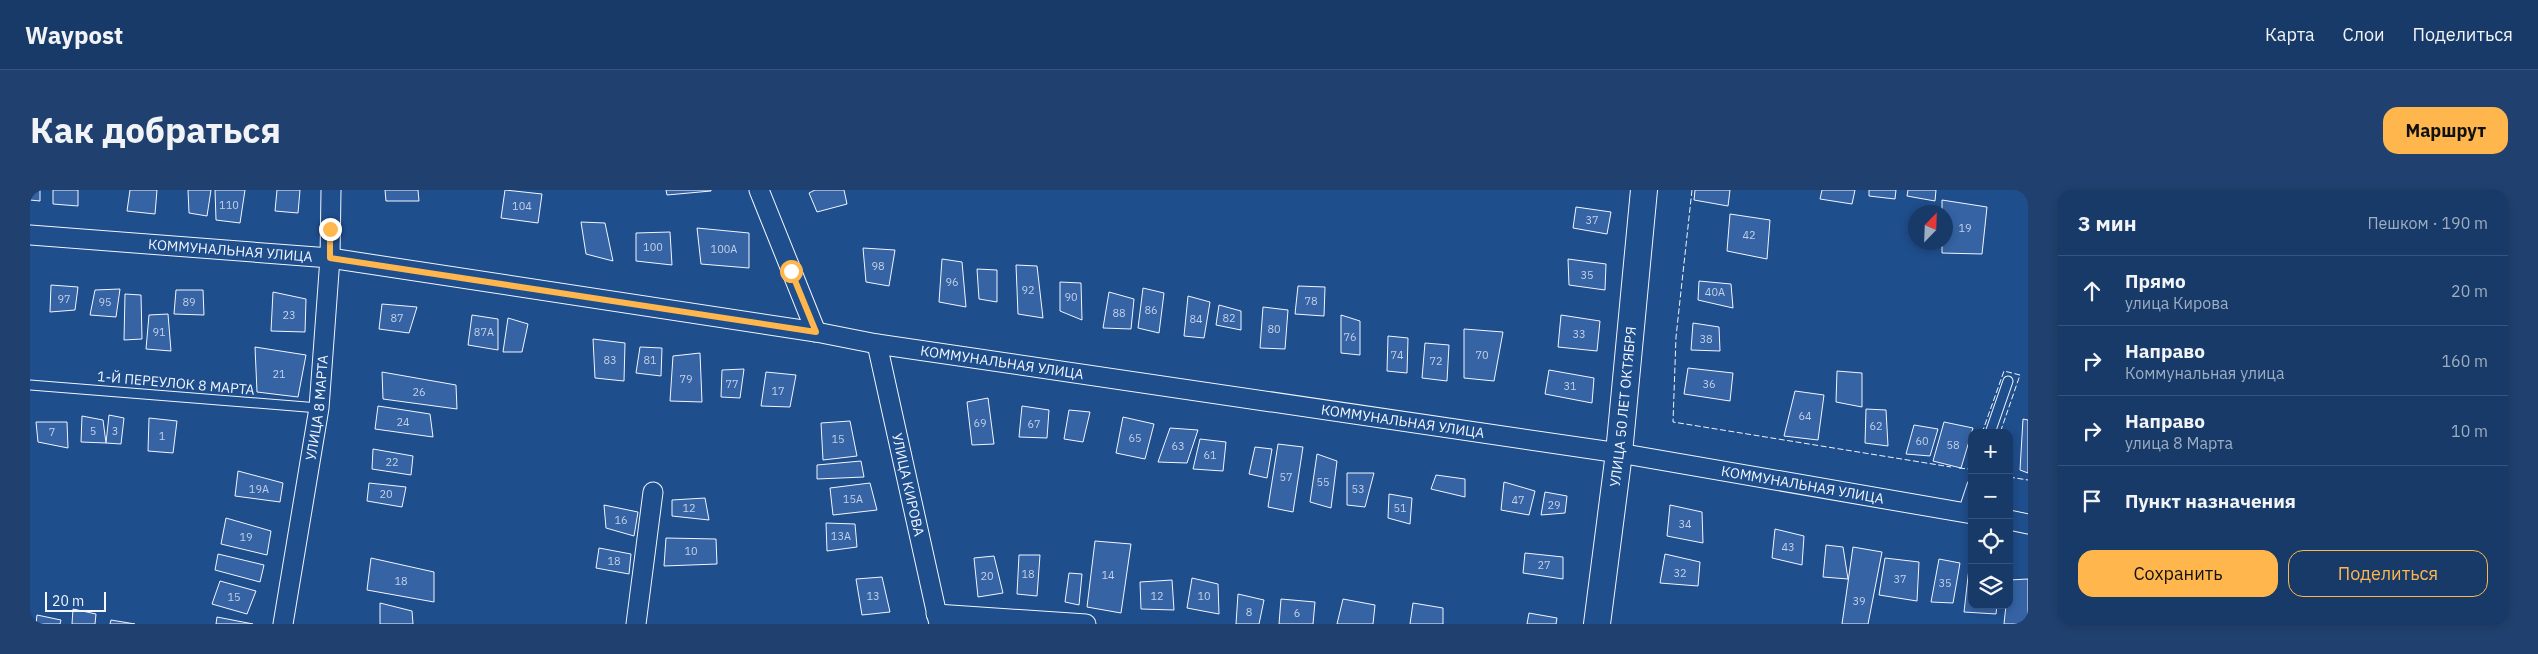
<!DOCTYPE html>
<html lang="ru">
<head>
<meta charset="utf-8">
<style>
  body { margin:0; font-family:"IBM Plex Sans",sans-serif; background:#20416f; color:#f1f3f6 }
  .controls { position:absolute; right:15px; bottom:15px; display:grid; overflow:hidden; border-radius:10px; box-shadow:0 2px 8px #0003 }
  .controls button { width:45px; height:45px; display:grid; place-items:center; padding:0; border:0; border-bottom:1px solid #36547d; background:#173a69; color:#f1f3f6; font:25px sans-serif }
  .compass { position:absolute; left:1878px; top:15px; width:45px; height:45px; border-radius:50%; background:#173a69; box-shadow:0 2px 8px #0003; rotate:23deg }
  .scale { position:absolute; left:15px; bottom:12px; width:61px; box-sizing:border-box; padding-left:5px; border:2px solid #f2f6ff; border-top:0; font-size:14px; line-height:18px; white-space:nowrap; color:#f2f6ff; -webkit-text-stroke:4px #1f4e8c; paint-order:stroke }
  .stop { position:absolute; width:15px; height:15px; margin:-11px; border:4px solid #ffb74d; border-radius:50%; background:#fff }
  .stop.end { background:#ffb74d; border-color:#fff; box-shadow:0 1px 5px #0008 }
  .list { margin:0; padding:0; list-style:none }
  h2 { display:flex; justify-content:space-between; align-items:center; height:65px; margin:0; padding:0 20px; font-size:21px }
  h2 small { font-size:16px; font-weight:400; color:#9eadc0 }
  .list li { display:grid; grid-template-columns:32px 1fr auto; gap:15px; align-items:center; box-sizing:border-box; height:70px; padding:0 20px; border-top:1px solid #36547d }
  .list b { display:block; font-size:19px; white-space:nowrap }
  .list p { margin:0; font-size:16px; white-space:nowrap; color:#9eadc0 }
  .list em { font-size:16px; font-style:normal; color:#9eadc0 }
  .actions { display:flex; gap:10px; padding:15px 20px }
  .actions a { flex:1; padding:11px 0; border:1px solid #ffb74d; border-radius:15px; text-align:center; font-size:18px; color:#ffb74d }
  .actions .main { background:#ffb74d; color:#111 }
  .icon { flex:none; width:28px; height:28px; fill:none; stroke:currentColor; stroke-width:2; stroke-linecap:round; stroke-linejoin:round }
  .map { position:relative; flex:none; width:1998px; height:434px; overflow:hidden; border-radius:15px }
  header { display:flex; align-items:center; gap:30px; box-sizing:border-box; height:70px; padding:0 25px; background:#173a69; border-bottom:1px solid #36547d }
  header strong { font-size:24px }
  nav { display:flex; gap:28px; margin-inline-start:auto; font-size:18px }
  .intro { display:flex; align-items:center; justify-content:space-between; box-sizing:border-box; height:120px; padding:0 30px }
  h1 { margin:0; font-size:35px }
  .button { padding:12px 22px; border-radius:15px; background:#ffb74d; color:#111; font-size:18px; font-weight:700 }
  main { display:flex; gap:30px; padding:0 30px }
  aside { flex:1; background:#173a69; border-radius:15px; box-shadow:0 2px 8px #0003 }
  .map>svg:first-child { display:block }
  .building { fill:#3563a3; stroke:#f2f6ff }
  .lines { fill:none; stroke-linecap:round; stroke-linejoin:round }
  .service-casing { stroke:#f2f6ff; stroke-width:11 }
  .minor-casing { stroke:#f2f6ff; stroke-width:21 }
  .secondary-casing { stroke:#f2f6ff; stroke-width:28 }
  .service { stroke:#1f4e8c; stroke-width:9 }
  .minor { stroke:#1f4e8c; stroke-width:19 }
  .secondary { stroke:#1f4e8c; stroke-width:26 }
  .fence { stroke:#f2f6ff; stroke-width:1; stroke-dasharray:6 2.5; stroke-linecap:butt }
  .route { stroke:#ffb74d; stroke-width:6 }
  .labels { text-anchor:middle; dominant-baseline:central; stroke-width:4; stroke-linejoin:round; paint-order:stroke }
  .number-label { font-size:11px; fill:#c3d1e8 }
  .street-label { font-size:14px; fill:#f2f6ff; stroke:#1f4e8c }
</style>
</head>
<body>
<header>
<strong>Waypost</strong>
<nav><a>Карта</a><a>Слои</a><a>Поделиться</a></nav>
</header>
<div class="intro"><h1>Как добраться</h1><a class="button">Маршрут</a></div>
<main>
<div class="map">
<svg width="1998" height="434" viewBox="0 0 1998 434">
  <rect width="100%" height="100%" fill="#1f4e8c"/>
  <g class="building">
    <path d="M 0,0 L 10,0 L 10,11 L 0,10 Z"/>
    <path d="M 23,0 L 48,0 L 48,16 L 23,14 Z"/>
    <path d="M 100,0 L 127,0 L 125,24 L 97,21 Z"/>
    <path d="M 158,0 L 181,0 L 177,26 L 159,23 Z"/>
    <path d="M 185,0 L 215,0 L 210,33 L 186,30 Z"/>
    <path d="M 247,0 L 270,0 L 268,23 L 245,21 Z"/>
    <path d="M 355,0 L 388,0 L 389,11 L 356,11 Z"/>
    <path d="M 475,0 L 512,4 L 508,33 L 471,28 Z"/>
    <path d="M 636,0 L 681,0 L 681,1 L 637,5 Z"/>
    <path d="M 785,0 L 814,0 L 817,14 L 787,22 L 779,3 Z"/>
    <path d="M 1665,0 L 1700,0 L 1698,16 L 1664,10 Z"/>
    <path d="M 1792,0 L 1825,0 L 1822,14 L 1790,9 Z"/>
    <path d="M 1839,0 L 1866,0 L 1865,9 L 1839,6 Z"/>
    <path d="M 1878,0 L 1906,0 L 1905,11 L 1877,6 Z"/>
    <path d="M 1912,10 L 1957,17 L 1952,64 L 1912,63 L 1912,52 L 1916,52 L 1916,22 L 1912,22 Z"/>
    <path d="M 1546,17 L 1581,22 L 1577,44 L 1543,38 Z"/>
    <path d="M 1700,24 L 1740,30 L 1737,69 L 1697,61 Z"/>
    <path d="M 551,32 L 575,33 L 583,71 L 556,64 Z"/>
    <path d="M 667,38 L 719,43 L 719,78 L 671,74 Z"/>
    <path d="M 640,42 L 642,75 L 606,71 L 606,43 Z"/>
    <path d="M 833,58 L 865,60 L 859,96 L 836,92 Z"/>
    <path d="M 912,69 L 932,72 L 936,117 L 909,112 Z"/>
    <path d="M 1538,69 L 1576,74 L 1575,100 L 1539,95 Z"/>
    <path d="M 986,75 L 1007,76 L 1013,128 L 988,124 Z"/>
    <path d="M 947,79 L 967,80 L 967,112 L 949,109 Z"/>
    <path d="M 1669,91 L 1701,94 L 1703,118 L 1668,110 Z"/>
    <path d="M 1030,92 L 1051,93 L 1052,130 L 1030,121 Z"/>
    <path d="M 21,95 L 48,97 L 45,120 L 20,122 Z"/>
    <path d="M 1268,96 L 1295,97 L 1294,126 L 1265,124 Z"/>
    <path d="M 1113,98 L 1134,103 L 1129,143 L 1108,138 Z"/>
    <path d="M 90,99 L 86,127 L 60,125 L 65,100 Z"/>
    <path d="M 146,100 L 173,100 L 174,125 L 144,124 Z"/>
    <path d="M 243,102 L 276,109 L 275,142 L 241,141 Z"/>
    <path d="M 1079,102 L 1104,109 L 1101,139 L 1073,138 Z"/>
    <path d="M 95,104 L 111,105 L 112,149 L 94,150 Z"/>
    <path d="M 1158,106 L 1180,112 L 1174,148 L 1154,146 Z"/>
    <path d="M 352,114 L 387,117 L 379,143 L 349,139 Z"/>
    <path d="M 1189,115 L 1211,121 L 1211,140 L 1186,135 Z"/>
    <path d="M 1233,117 L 1258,120 L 1255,159 L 1230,158 Z"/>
    <path d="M 138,124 L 141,161 L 116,159 L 119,125 Z"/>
    <path d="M 442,125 L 468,129 L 468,160 L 438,155 Z"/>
    <path d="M 1311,125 L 1330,131 L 1330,165 L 1311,163 Z"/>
    <path d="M 1531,125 L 1570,131 L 1567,161 L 1528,157 Z"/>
    <path d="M 478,128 L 498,134 L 492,162 L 473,162 Z"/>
    <path d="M 1663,133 L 1689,137 L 1690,161 L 1661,160 Z"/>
    <path d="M 1434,139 L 1473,142 L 1464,191 L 1434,188 Z"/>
    <path d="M 1358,146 L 1378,148 L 1377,183 L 1357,181 Z"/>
    <path d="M 563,149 L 595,153 L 594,191 L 565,188 Z"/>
    <path d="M 1395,153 L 1419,155 L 1417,191 L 1392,188 Z"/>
    <path d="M 225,157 L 276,165 L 268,207 L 227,202 Z"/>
    <path d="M 610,157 L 632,158 L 631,186 L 606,183 Z"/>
    <path d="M 670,163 L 672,212 L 640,211 L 643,166 Z"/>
    <path d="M 1658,178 L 1703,183 L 1700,211 L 1654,204 Z"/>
    <path d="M 714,179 L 710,208 L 691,207 L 692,180 Z"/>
    <path d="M 1519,180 L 1564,188 L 1562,213 L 1515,204 Z"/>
    <path d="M 1807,181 L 1832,183 L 1832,217 L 1806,212 Z"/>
    <path d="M 352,182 L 426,195 L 427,219 L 353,209 Z"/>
    <path d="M 736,182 L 766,185 L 760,217 L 731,216 Z"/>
    <path d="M 1765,201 L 1794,205 L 1788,250 L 1754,246 Z"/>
    <path d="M 958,208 L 964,254 L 942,255 L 937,212 Z"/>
    <path d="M 348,216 L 400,224 L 403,247 L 345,239 Z"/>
    <path d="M 992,216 L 1019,220 L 1017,248 L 989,247 Z"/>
    <path d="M 1836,219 L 1856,220 L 1858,256 L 1835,253 Z"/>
    <path d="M 1039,220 L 1060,222 L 1053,252 L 1034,249 Z"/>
    <path d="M 79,225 L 94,228 L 91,254 L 76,253 Z"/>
    <path d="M 52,226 L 73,230 L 76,253 L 51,252 Z"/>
    <path d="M 1093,227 L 1124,234 L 1115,269 L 1086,263 Z"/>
    <path d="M 119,228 L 147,231 L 143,263 L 118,261 Z"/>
    <path d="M 1993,229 L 1998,230 L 1998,283 L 1990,280 Z"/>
    <path d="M 820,231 L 827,266 L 793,270 L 791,233 Z"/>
    <path d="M 6,232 L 37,232 L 38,258 L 8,252 Z"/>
    <path d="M 1914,232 L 1943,238 L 1931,278 L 1903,271 Z"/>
    <path d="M 1884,235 L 1908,239 L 1900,266 L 1876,264 Z"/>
    <path d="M 1140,238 L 1168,240 L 1157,273 L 1128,272 Z"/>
    <path d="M 1170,249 L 1196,252 L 1193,281 L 1163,279 Z"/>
    <path d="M 1248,254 L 1273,257 L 1263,322 L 1238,317 Z"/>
    <path d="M 1225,257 L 1242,259 L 1237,288 L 1219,284 Z"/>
    <path d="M 343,259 L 383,266 L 381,285 L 342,279 Z"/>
    <path d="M 1287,264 L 1307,271 L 1301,318 L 1280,312 Z"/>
    <path d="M 831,271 L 834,287 L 787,289 L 787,275 Z"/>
    <path d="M 208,281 L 253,293 L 250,312 L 205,306 Z"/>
    <path d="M 1317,283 L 1344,283 L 1335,317 L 1317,315 Z"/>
    <path d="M 1406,285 L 1435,289 L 1435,307 L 1401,299 Z"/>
    <path d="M 1474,292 L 1505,301 L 1499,325 L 1471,320 Z"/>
    <path d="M 339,293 L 376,297 L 372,317 L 337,311 Z"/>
    <path d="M 840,293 L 847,320 L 803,325 L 800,298 Z"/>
    <path d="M 1515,302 L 1537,306 L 1535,323 L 1511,325 Z"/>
    <path d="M 1359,304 L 1382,308 L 1380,334 L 1358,328 Z"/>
    <path d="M 675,308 L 679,330 L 642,326 L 642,310 Z"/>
    <path d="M 574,315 L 608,322 L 604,346 L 576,338 Z"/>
    <path d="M 1640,315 L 1672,322 L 1673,353 L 1637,346 Z"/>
    <path d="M 196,328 L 241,341 L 237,365 L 191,354 Z"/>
    <path d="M 796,333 L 825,334 L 827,357 L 797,361 Z"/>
    <path d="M 1745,339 L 1774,346 L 1772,375 L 1742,368 Z"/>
    <path d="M 636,348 L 686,349 L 687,374 L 634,376 Z"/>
    <path d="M 1065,351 L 1101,354 L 1091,423 L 1057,417 Z"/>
    <path d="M 1796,355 L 1813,357 L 1818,389 L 1793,387 Z"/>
    <path d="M 1823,357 L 1852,362 L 1838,434 L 1812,434 Z"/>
    <path d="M 569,358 L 601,364 L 599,384 L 566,378 Z"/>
    <path d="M 1495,363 L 1533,367 L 1533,389 L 1493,383 Z"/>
    <path d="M 188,364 L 234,375 L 230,392 L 185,380 Z"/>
    <path d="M 1635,364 L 1670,372 L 1668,396 L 1630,393 Z"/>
    <path d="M 989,365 L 1010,365 L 1007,406 L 987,404 Z"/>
    <path d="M 964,366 L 973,403 L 948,407 L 944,368 Z"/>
    <path d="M 341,368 L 404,382 L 404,412 L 337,400 Z"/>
    <path d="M 1855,368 L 1889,372 L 1887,411 L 1849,405 Z"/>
    <path d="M 1909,369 L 1930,373 L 1923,413 L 1901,412 Z"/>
    <path d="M 1939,378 L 1942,378 L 1942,415 L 1967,415 L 1966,424 L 1934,422 Z"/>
    <path d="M 1039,383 L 1052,384 L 1049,415 L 1035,412 Z"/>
    <path d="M 852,387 L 860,422 L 832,425 L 826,389 Z"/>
    <path d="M 1162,388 L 1188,394 L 1189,424 L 1157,418 Z"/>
    <path d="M 1998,389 L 1998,434 L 1974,434 L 1976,415 L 1979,415 L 1979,390 Z"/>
    <path d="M 1142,390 L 1144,420 L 1111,419 L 1110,392 Z"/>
    <path d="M 190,391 L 226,401 L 217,424 L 182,414 Z"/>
    <path d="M 1208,404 L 1234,410 L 1229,434 L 1206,434 Z"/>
    <path d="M 1251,409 L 1285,412 L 1283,434 L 1249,434 Z"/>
    <path d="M 1313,409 L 1345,415 L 1343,434 L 1307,434 Z"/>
    <path d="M 350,413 L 382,421 L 383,434 L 350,434 Z"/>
    <path d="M 1383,413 L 1413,418 L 1413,434 L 1380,434 Z"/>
    <path d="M 43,419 L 66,424 L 65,434 L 42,434 Z"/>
    <path d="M 1499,423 L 1527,428 L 1526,434 L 1497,434 Z"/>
    <path d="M 7,425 L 31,430 L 30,434 L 6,434 Z"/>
    <path d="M 187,427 L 223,434 L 186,434 Z"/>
    <path d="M 81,430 L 105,434 L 80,434 Z"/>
  </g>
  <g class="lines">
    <defs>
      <g id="service">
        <path d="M 0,195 L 289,218"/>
        <path d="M 1960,243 L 1978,191"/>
        <path d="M 1933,322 L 1942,295"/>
      </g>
      <g id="minor">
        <path d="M 729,0 L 786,142"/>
        <path id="s1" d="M 0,45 L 300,68 L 786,142 L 847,154 L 1589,263 L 1942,324"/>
        <path id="s2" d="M 847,154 L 909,434"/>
        <path d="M 1979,330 L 1998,334"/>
        <path d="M 906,424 L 1056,434"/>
        <path id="s3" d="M 253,434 L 289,218 L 300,68 L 301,0"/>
        <path d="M 606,434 L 623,302"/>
      </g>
      <g id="secondary">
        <path id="s4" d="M 1567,434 L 1589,263 L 1614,0"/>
      </g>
    </defs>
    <use href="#service" class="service-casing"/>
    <use href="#minor" class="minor-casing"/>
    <use href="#secondary" class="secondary-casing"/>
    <use href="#service" class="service"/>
    <use href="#minor" class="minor"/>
    <use href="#secondary" class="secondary"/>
    <g class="fence">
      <path d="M 1662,0 L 1646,147 L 1643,232 L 1921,277"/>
      <path d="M 1952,243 L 1974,181 L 1990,185 L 1970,243"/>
      <path d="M 1929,278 L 1939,279 L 1942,272"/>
      <path d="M 1979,287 L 1998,290"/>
    </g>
  </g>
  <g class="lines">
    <path class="route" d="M 300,39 L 300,68 L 786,142 L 761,81"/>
  </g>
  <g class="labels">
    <g class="number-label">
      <text x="199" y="15">110</text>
      <text x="492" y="16">104</text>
      <text x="1562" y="30">37</text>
      <text x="1935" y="38">19</text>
      <text x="1719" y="45">42</text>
      <text x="623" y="57">100</text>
      <text x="694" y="59">100А</text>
      <text x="848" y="76">98</text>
      <text x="1557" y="85">35</text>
      <text x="922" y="92">96</text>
      <text x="998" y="100">92</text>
      <text x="1685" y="102">40А</text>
      <text x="1041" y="107">90</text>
      <text x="34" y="109">97</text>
      <text x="1281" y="111">78</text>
      <text x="75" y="112">95</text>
      <text x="159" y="112">89</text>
      <text x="1121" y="120">86</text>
      <text x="1089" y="123">88</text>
      <text x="259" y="125">23</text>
      <text x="367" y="128">87</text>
      <text x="1199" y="128">82</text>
      <text x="1166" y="129">84</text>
      <text x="1244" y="139">80</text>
      <text x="129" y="142">91</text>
      <text x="454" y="142">87А</text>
      <text x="1549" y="144">33</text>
      <text x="1320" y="147">76</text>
      <text x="1676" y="149">38</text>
      <text x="1367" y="165">74</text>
      <text x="1452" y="165">70</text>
      <text x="580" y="170">83</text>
      <text x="620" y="170">81</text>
      <text x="1406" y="171">72</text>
      <text x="249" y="184">21</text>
      <text x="656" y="189">79</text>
      <text x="702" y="194">77</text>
      <text x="1679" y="194">36</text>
      <text x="1540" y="196">31</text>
      <text x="748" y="201">17</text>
      <text x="389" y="202">26</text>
      <text x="1775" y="226">64</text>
      <text x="373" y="232">24</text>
      <text x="950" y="233">69</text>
      <text x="1004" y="234">67</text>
      <text x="1846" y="236">62</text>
      <text x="63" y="241">5</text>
      <text x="85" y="241">3</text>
      <text x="22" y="242">7</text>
      <text x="132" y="246">1</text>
      <text x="1105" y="248">65</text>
      <text x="808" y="249">15</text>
      <text x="1892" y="251">60</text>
      <text x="1923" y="255">58</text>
      <text x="1148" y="256">63</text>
      <text x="1180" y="265">61</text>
      <text x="362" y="272">22</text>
      <text x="1256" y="287">57</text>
      <text x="1293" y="292">55</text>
      <text x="229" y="299">19А</text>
      <text x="1328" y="299">53</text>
      <text x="356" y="304">20</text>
      <text x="823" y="309">15А</text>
      <text x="1488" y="310">47</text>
      <text x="1524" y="315">29</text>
      <text x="659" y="318">12</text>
      <text x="1370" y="318">51</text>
      <text x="591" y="330">16</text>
      <text x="1655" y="334">34</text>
      <text x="811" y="346">13А</text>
      <text x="216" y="347">19</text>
      <text x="1758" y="357">43</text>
      <text x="661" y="361">10</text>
      <text x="584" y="371">18</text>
      <text x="1514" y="375">27</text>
      <text x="1650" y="383">32</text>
      <text x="998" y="384">18</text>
      <text x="1078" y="385">14</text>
      <text x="957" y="386">20</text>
      <text x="1870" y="389">37</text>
      <text x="371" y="391">18</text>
      <text x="1915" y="393">35</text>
      <text x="843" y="406">13</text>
      <text x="1127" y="406">12</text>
      <text x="1174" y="406">10</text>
      <text x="204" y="407">15</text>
      <text x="1829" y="411">39</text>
      <text x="1219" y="422">8</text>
      <text x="1267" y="423">6</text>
    </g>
    <g class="street-label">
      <text stroke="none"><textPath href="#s1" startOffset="201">КОММУНАЛЬНАЯ УЛИЦА</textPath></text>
      <text stroke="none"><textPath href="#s1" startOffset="981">КОММУНАЛЬНАЯ УЛИЦА</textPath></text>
      <text transform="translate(146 193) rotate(5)">1-Й ПЕРЕУЛОК 8 МАРТА</text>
      <text stroke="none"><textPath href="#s4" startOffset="219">УЛИЦА 50 ЛЕТ ОКТЯБРЯ</textPath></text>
      <text stroke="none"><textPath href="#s3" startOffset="219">УЛИЦА 8 МАРТА</textPath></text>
      <text stroke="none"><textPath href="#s1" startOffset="1386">КОММУНАЛЬНАЯ УЛИЦА</textPath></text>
      <text stroke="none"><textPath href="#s2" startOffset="144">УЛИЦА КИРОВА</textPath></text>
      <text stroke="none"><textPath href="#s1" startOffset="1791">КОММУНАЛЬНАЯ УЛИЦА</textPath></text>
    </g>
  </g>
</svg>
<div class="controls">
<button>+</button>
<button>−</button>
<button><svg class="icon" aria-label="locate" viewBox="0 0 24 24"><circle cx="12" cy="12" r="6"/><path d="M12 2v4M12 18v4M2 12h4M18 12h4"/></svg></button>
<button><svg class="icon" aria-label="layers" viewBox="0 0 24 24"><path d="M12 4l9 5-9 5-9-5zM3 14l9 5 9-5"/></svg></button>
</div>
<svg class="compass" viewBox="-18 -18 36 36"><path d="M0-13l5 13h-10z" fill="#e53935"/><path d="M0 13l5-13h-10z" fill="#9eadc0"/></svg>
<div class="scale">20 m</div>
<div class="stop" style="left:761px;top:81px"></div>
<div class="stop end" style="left:300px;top:39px"></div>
</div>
<aside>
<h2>3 мин<small>Пешком · 190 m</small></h2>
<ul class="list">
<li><svg class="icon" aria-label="ahead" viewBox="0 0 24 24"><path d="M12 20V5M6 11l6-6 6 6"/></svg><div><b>Прямо</b><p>улица Кирова</p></div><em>20 m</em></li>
<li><svg class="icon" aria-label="right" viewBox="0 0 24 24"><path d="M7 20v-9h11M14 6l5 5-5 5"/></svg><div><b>Направо</b><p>Коммунальная улица</p></div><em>160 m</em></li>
<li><svg class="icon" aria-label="right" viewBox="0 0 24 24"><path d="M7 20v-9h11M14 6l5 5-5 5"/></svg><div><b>Направо</b><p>улица 8 Марта</p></div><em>10 m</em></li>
<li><svg class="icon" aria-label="arrive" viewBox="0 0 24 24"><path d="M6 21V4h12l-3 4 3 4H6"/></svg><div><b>Пункт назначения</b></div></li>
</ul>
<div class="actions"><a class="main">Сохранить</a><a>Поделиться</a></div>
</aside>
</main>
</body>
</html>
